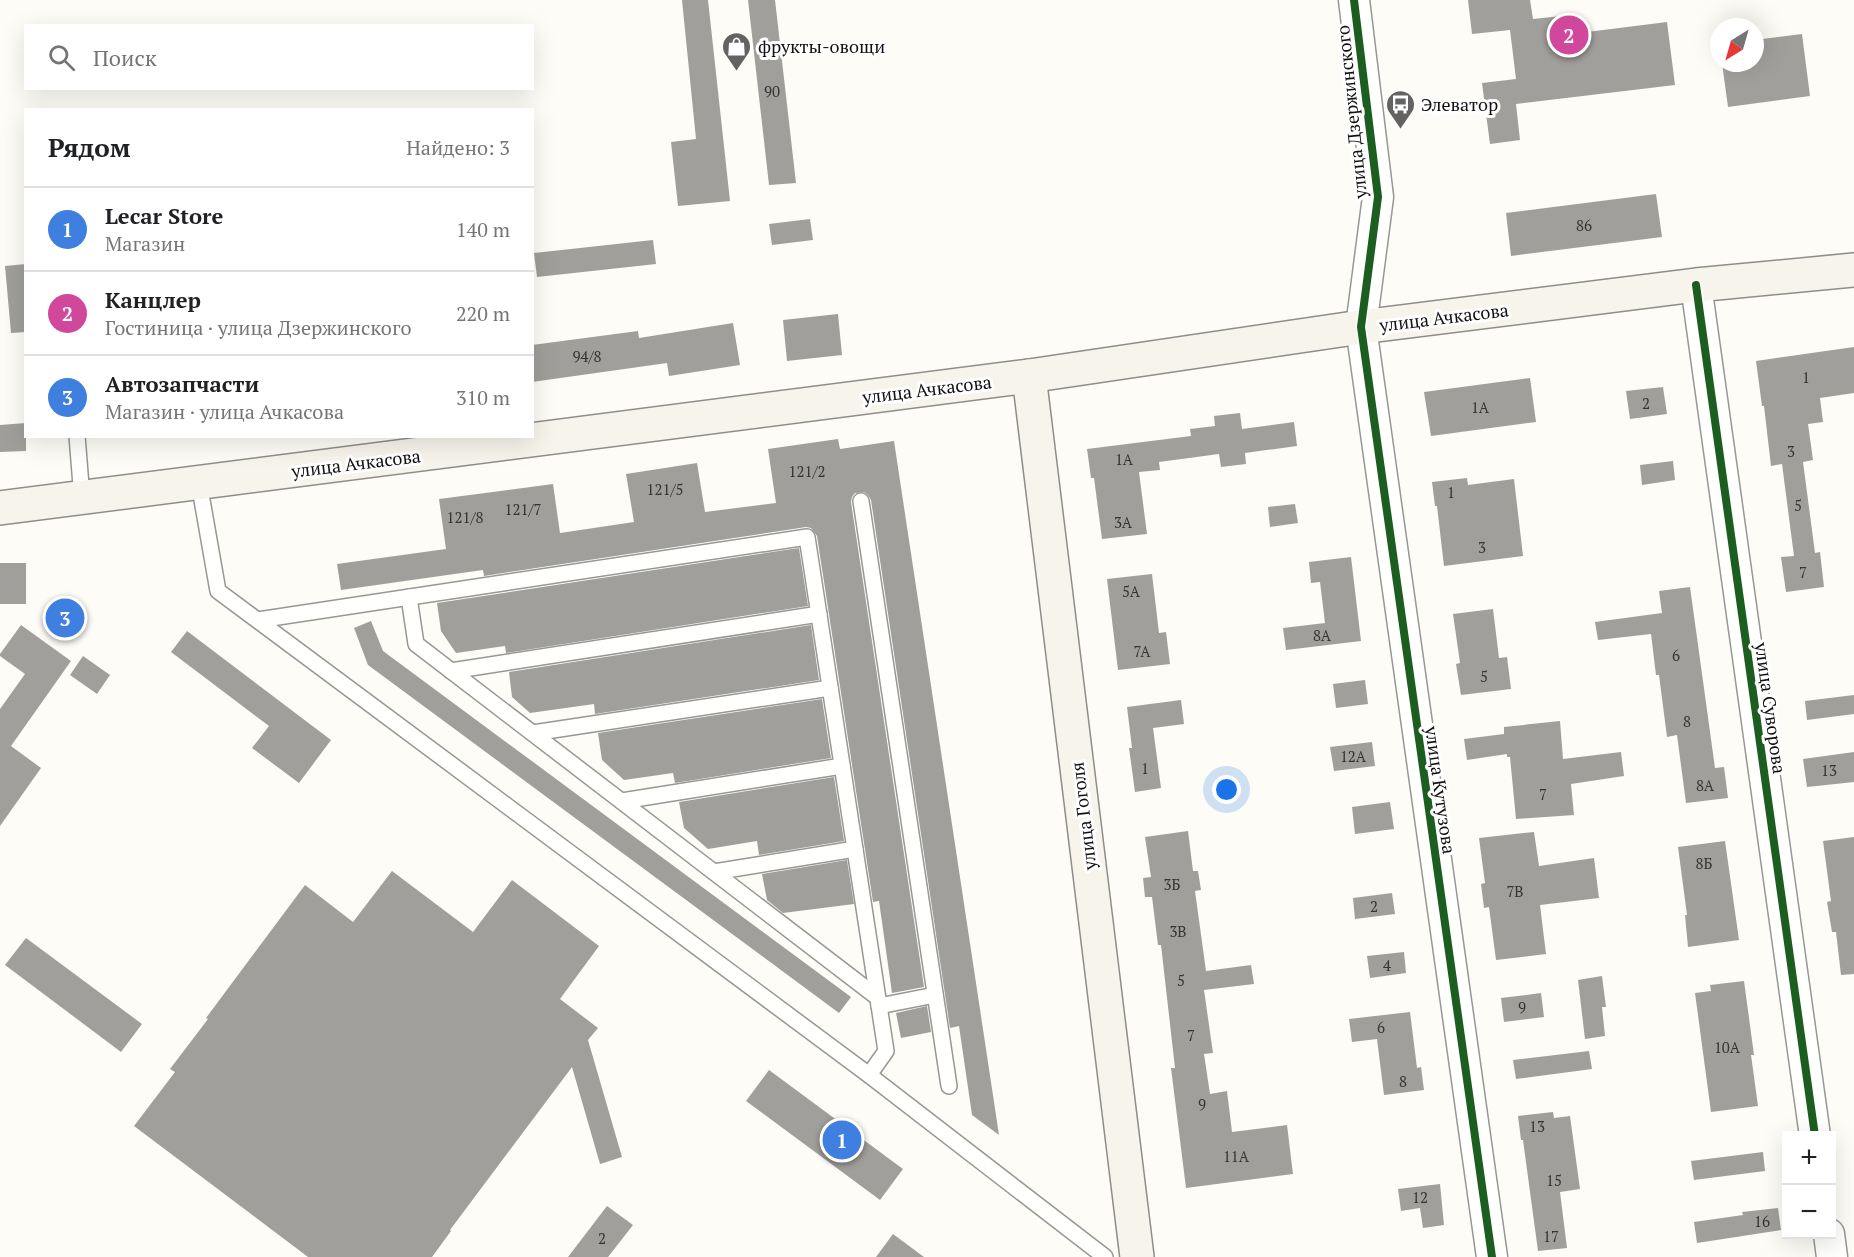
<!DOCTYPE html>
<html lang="ru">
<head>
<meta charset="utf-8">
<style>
  body { margin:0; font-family:"PT Serif",serif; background:#f2f2f2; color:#202124 }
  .controls { position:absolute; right:18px; bottom:18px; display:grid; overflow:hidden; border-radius:0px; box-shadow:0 6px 24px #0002 }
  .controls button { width:54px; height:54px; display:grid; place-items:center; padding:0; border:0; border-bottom:2px solid #e0e0e0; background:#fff; color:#202124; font:30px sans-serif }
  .compass { position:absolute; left:1710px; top:18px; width:54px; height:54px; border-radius:50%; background:#fff; box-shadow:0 6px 24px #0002; rotate:217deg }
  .you { position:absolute; left:1227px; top:790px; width:21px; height:21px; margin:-15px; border:4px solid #fff; border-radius:50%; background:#1a73e8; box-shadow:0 0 0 9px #1a73e833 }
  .badge { display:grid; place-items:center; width:39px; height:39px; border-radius:50%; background:#d93025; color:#fff; font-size:20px; font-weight:700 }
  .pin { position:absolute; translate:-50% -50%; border:3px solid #fff; box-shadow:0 2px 6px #0006 }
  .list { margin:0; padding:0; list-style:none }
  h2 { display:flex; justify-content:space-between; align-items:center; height:78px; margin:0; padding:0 24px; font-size:26px }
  h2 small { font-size:20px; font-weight:400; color:#757577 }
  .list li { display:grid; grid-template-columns:39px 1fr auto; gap:18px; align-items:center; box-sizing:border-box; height:84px; padding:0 24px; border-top:2px solid #e0e0e0 }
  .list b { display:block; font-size:22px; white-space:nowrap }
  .list p { margin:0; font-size:20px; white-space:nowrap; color:#757577 }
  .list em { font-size:20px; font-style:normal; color:#757577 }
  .icon { flex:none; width:33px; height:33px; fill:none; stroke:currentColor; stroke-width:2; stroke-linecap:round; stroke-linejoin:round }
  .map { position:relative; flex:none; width:1854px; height:1257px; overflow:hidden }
  .search { position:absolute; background:#fff; box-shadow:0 6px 24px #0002; left:24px; top:24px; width:510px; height:66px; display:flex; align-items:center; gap:15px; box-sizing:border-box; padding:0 21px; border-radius:0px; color:#757577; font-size:22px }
  .panel { position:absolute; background:#fff; box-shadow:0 6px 24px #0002; left:24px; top:108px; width:510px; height:330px; border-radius:0px }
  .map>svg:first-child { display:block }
  .building { fill:#a19f9c }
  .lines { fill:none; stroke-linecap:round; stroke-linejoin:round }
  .lane-casing { stroke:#979795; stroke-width:18 }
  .street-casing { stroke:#979795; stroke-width:33 }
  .secondary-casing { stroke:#8e8d8b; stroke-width:36 }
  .lane { stroke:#fffffe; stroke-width:15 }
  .street { stroke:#fffffe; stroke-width:30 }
  .secondary { stroke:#f6f4eb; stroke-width:33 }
  .cycleway-casing { stroke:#fff; stroke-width:11 }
  .cycleway { stroke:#1b5e20; stroke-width:8 }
  .labels { text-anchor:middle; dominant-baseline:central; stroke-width:6; stroke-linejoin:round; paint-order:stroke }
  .number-label { font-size:15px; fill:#353434 }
  .poi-label { font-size:18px; fill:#111; stroke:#fff; text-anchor:start }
  .street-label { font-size:18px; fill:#111; stroke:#fff }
</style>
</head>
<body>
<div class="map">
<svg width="1854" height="1257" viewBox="0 0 1854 1257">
  <rect width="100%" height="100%" fill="#fdfcf7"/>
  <g class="building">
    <path d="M 682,0 L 708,0 L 730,201 L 678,206 L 671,142 L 696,139 Z"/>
    <path d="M 748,0 L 775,0 L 796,183 L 769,185 Z"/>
    <path d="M 1468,0 L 1530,0 L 1533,19 L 1561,16 L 1563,35 L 1667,22 L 1675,85 L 1516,104 L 1520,140 L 1490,144 L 1482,83 L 1516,79 L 1510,30 L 1472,34 Z"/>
    <path d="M 1802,34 L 1810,96 L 1728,107 L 1722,63 L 1755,63 L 1755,40 Z"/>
    <path d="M 1656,194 L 1662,237 L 1511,256 L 1506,213 Z"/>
    <path d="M 810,219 L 813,240 L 772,245 L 769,224 Z"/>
    <path d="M 653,240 L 656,264 L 537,277 L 534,253 Z"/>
    <path d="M 26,264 L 26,332 L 11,333 L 5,266 Z"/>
    <path d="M 838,314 L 842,355 L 787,361 L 783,320 Z"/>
    <path d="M 733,323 L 740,365 L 669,376 L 667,363 L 532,382 L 532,345 L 638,331 L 639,338 Z"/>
    <path d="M 1854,347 L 1854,393 L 1820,398 L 1823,422 L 1808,424 L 1813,460 L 1803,462 L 1815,553 L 1820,552 L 1824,587 L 1786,592 L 1781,557 L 1794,556 L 1782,464 L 1771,466 L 1764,406 L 1762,406 L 1756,361 Z"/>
    <path d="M 1530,378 L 1536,422 L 1431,436 L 1424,392 Z"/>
    <path d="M 1663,387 L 1667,414 L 1630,419 L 1626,391 Z"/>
    <path d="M 1240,413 L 1242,429 L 1294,422 L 1297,446 L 1245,453 L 1246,464 L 1221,467 L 1219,454 L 1159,462 L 1160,470 L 1139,472 L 1147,534 L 1102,539 L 1094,478 L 1091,478 L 1087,449 L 1191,436 L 1190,429 L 1215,426 L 1214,416 Z"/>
    <path d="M 26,423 L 26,451 L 0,452 L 0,425 Z"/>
    <path d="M 838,439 L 840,449 L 894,441 L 999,1135 L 972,1115 L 959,1026 L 950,1028 L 871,500 L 868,495 L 864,492 L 855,493 L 852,497 L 851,502 L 924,987 L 892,993 L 879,901 L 873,902 L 817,536 L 811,528 L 806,527 L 484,576 L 483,570 L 341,590 L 337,564 L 446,549 L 439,499 L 553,484 L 560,533 L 634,522 L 626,474 L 697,463 L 705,512 L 776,503 L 768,449 Z"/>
    <path d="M 1673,461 L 1675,480 L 1642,485 L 1640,465 Z"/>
    <path d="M 1467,478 L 1468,485 L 1514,479 L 1523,556 L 1444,566 L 1437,506 L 1435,506 L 1432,482 Z"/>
    <path d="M 1295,504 L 1298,523 L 1270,527 L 1268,507 Z"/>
    <path d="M 799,548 L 808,606 L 506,653 L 505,646 L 456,653 L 441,631 L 437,603 Z"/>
    <path d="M 1351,557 L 1361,641 L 1286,650 L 1283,628 L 1325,623 L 1320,582 L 1311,583 L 1309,562 Z"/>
    <rect x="0" y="563" width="26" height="41"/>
    <path d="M 1152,574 L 1159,633 L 1166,632 L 1170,664 L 1118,670 L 1107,579 Z"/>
    <path d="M 1690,587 L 1715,768 L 1724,767 L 1728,798 L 1686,803 L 1677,735 L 1667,737 L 1659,675 L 1656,675 L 1651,634 L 1598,640 L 1595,622 L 1662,613 L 1659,591 Z"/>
    <path d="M 1493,609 L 1499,658 L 1507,657 L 1511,689 L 1461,695 L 1456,664 L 1460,663 L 1453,614 Z"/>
    <path d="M 371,621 L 383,651 L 851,997 L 839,1013 L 368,665 L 354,628 Z"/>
    <path d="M 21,625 L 71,661 L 11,746 L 41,768 L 0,826 L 0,709 L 25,674 L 0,656 L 0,654 Z"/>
    <path d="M 811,625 L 819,680 L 595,714 L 594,704 L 530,713 L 512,697 L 509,672 Z"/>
    <path d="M 187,631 L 331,740 L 299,783 L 252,748 L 269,726 L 171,652 Z"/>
    <path d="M 83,656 L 110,675 L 97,694 L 70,675 Z"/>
    <path d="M 1365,680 L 1368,704 L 1336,708 L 1333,684 Z"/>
    <path d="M 1854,695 L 1854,714 L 1807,720 L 1805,701 Z"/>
    <path d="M 822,699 L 831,758 L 675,783 L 673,773 L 624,780 L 602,760 L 598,733 Z"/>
    <path d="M 1181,700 L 1184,724 L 1153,728 L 1161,788 L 1135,792 L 1129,748 L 1132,748 L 1127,707 Z"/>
    <path d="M 1560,721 L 1563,759 L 1621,752 L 1624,776 L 1571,784 L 1574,815 L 1516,819 L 1510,757 L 1507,757 L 1507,754 L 1467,760 L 1464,739 L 1504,734 L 1504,727 Z"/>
    <path d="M 1372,742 L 1375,766 L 1334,771 L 1330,747 Z"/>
    <path d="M 1854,752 L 1854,782 L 1807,787 L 1803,759 Z"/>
    <path d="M 834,777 L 844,841 L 759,855 L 757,841 L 708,849 L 684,828 L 679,802 Z"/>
    <path d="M 1390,802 L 1394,829 L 1355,834 L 1352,807 Z"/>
    <path d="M 1188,831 L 1193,871 L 1198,871 L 1201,890 L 1195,891 L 1206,971 L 1251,965 L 1254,984 L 1204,990 L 1213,1053 L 1204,1054 L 1210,1094 L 1227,1091 L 1232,1132 L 1287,1125 L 1293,1174 L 1186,1188 L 1171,1068 L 1175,1068 L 1161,945 L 1158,945 L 1152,897 L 1145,897 L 1143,878 L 1151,877 L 1145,837 Z"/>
    <path d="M 1534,832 L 1539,866 L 1594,858 L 1599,898 L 1540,905 L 1546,954 L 1496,960 L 1489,907 L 1484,908 L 1481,884 L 1485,883 L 1479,838 Z"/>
    <path d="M 1854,837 L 1854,974 L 1841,975 L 1836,932 L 1832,932 L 1827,902 L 1831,901 L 1823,841 Z"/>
    <path d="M 1725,841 L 1739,940 L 1688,947 L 1685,915 L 1687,915 L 1678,847 Z"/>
    <path d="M 847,860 L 854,904 L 783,913 L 767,900 L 762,874 Z"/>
    <path d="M 392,871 L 473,932 L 512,880 L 599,946 L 560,999 L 598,1028 L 588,1040 L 622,1157 L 600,1164 L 572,1067 L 450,1230 L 451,1231 L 432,1257 L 308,1257 L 134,1126 L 175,1072 L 170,1069 L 208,1019 L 206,1018 L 305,885 L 353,922 Z"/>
    <path d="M 1392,893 L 1395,914 L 1355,919 L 1353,898 Z"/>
    <path d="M 26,938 L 142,1024 L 121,1052 L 5,965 Z"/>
    <path d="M 1404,952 L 1406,973 L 1370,978 L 1367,956 Z"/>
    <path d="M 1602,976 L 1606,1007 L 1602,1007 L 1605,1036 L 1585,1039 L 1578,980 Z"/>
    <path d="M 1744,981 L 1754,1055 L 1751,1055 L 1758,1106 L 1711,1112 L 1695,993 L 1711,991 L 1710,985 Z"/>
    <path d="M 1541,993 L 1544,1017 L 1504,1022 L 1501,998 Z"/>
    <path d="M 927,1006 L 931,1032 L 901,1038 L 896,1013 Z"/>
    <path d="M 1410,1012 L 1417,1068 L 1421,1067 L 1424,1090 L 1384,1095 L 1377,1039 L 1352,1042 L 1349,1019 Z"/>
    <path d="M 1589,1051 L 1592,1069 L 1516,1079 L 1513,1060 Z"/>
    <path d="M 769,1070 L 903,1169 L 880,1200 L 746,1101 Z"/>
    <path d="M 1553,1112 L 1554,1118 L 1570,1116 L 1580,1189 L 1560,1192 L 1567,1248 L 1538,1251 L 1523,1140 L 1521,1140 L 1518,1116 Z"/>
    <path d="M 1763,1152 L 1765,1171 L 1694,1180 L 1691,1161 Z"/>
    <path d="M 1440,1184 L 1444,1225 L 1423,1228 L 1420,1208 L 1401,1211 L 1398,1189 Z"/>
    <path d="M 607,1206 L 633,1225 L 608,1257 L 568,1257 Z"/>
    <path d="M 1778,1208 L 1781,1230 L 1697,1243 L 1694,1222 L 1743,1215 L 1742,1212 Z"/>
    <path d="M 893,1234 L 924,1257 L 876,1257 Z"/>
  </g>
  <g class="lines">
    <defs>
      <g id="lane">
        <path d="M 77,436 L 82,498"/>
        <path d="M 199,483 L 218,591 L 869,1075 L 1105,1257"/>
        <path d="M 861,501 L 949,1086"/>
        <path d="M 409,597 L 416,644 L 877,997"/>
        <path d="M 258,620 L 807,537 L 886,1051 L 869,1075"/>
        <path d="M 451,671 L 819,614"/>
        <path d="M 533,733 L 830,688"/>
        <path d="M 622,801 L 842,766"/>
        <path d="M 714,872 L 855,849"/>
        <path d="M 879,1006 L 935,995"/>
      </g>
      <g id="street">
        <path d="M 1354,0 L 1378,197 L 1361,327 L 1492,1257"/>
        <path d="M 1696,285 L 1815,1136"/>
        <path d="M 1829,1234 L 1832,1257"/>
      </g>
      <g id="secondary">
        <path d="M 1029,376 L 1137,1257"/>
        <path d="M 0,508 L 1029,376 L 1361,327 L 1696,285 L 1854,270"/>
      </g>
    </defs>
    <use href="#lane" class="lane-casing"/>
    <use href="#street" class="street-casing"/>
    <use href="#secondary" class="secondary-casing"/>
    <use href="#lane" class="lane"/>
    <use href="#street" class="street"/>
    <use href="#secondary" class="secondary"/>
    <defs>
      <g id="cycleway">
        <path d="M 1354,0 L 1378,197 L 1361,327 L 1492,1257"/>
        <path d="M 1696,285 L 1815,1136"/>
      </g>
    </defs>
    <use href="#cycleway" class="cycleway-casing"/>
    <use href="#cycleway" class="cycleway"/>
  </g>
  <defs>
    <symbol id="shop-pin" viewBox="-11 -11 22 30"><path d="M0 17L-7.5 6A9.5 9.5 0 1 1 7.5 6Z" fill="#646362" stroke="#fff"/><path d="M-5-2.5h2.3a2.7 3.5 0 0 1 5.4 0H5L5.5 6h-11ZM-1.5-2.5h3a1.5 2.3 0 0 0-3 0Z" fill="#fff"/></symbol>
    <symbol id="bus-pin" viewBox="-11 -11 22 30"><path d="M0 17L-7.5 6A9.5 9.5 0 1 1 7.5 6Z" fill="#646362" stroke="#fff"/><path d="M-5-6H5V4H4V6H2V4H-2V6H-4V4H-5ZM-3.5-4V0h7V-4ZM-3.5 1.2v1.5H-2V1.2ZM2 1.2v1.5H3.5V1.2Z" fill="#fff"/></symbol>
  </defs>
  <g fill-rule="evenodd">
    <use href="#shop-pin" x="720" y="30" width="33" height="45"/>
    <use href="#bus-pin" x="1384" y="88" width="33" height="45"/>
  </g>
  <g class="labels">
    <g class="number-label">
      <text x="772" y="91">90</text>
      <text x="1584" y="225">86</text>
      <text x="587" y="356">94/8</text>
      <text x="1806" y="377">1</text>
      <text x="1646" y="403">2</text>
      <text x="1480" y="407">1А</text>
      <text x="1791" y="451">3</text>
      <text x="1124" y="459">1А</text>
      <text x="807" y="471">121/2</text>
      <text x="665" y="489">121/5</text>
      <text x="1451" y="492">1</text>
      <text x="1798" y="505">5</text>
      <text x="523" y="509">121/7</text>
      <text x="465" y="517">121/8</text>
      <text x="1123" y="522">3А</text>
      <text x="1482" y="547">3</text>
      <text x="1803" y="572">7</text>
      <text x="1131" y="591">5А</text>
      <text x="1322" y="635">8А</text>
      <text x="1142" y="651">7А</text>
      <text x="1676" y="655">6</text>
      <text x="1484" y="676">5</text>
      <text x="1687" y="721">8</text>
      <text x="1353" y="756">12А</text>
      <text x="1145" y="768">1</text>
      <text x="1829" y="770">13</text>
      <text x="1705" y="785">8А</text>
      <text x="1543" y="794">7</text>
      <text x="1704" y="863">8Б</text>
      <text x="1172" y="884">3Б</text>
      <text x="1515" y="891">7В</text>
      <text x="1374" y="906">2</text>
      <text x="1178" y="931">3В</text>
      <text x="1387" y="965">4</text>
      <text x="1181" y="980">5</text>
      <text x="1522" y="1007">9</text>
      <text x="1381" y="1027">6</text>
      <text x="1191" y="1035">7</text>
      <text x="1727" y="1047">10А</text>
      <text x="1403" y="1081">8</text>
      <text x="1202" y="1104">9</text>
      <text x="1537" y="1126">13</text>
      <text x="1236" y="1156">11А</text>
      <text x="1554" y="1180">15</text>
      <text x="1420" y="1197">12</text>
      <text x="1762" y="1221">16</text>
      <text x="1551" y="1236">17</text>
      <text x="602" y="1238">2</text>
    </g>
    <g class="poi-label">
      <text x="758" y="46">фрукты-овощи</text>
      <text x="1421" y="104">Элеватор</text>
    </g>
    <g class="street-label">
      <text transform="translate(1351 112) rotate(-96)">улица Дзержинского</text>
      <text transform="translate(1444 317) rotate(-7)">улица Ачкасова</text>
      <text transform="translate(927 389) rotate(-7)">улица Ачкасова</text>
      <text transform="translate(356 463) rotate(-7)">улица Ачкасова</text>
      <text transform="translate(1771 708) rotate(82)">улица Суворова</text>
      <text transform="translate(1441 790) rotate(82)">улица Кутузова</text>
      <text transform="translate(1083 816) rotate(-97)">улица Гоголя</text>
    </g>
  </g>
</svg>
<div class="controls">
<button>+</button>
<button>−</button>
</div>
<svg class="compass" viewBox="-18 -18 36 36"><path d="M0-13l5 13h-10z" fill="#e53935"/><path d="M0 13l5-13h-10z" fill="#757577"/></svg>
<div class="you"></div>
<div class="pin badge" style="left:842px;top:1140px;background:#3f7fe0">1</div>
<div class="pin badge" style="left:1569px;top:35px;background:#d1479c">2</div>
<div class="pin badge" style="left:65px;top:618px;background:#3f7fe0">3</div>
<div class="search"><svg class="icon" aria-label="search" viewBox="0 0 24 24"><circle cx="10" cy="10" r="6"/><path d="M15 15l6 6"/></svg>Поиск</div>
<section class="panel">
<h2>Рядом<small>Найдено: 3</small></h2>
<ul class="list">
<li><span class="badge" style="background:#3f7fe0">1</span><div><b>Lecar Store</b><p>Магазин</p></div><em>140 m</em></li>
<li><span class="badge" style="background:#d1479c">2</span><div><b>Канцлер</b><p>Гостиница · улица Дзержинского</p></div><em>220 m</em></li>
<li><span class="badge" style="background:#3f7fe0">3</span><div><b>Автозапчасти</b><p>Магазин · улица Ачкасова</p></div><em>310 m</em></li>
</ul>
</section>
</div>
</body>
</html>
